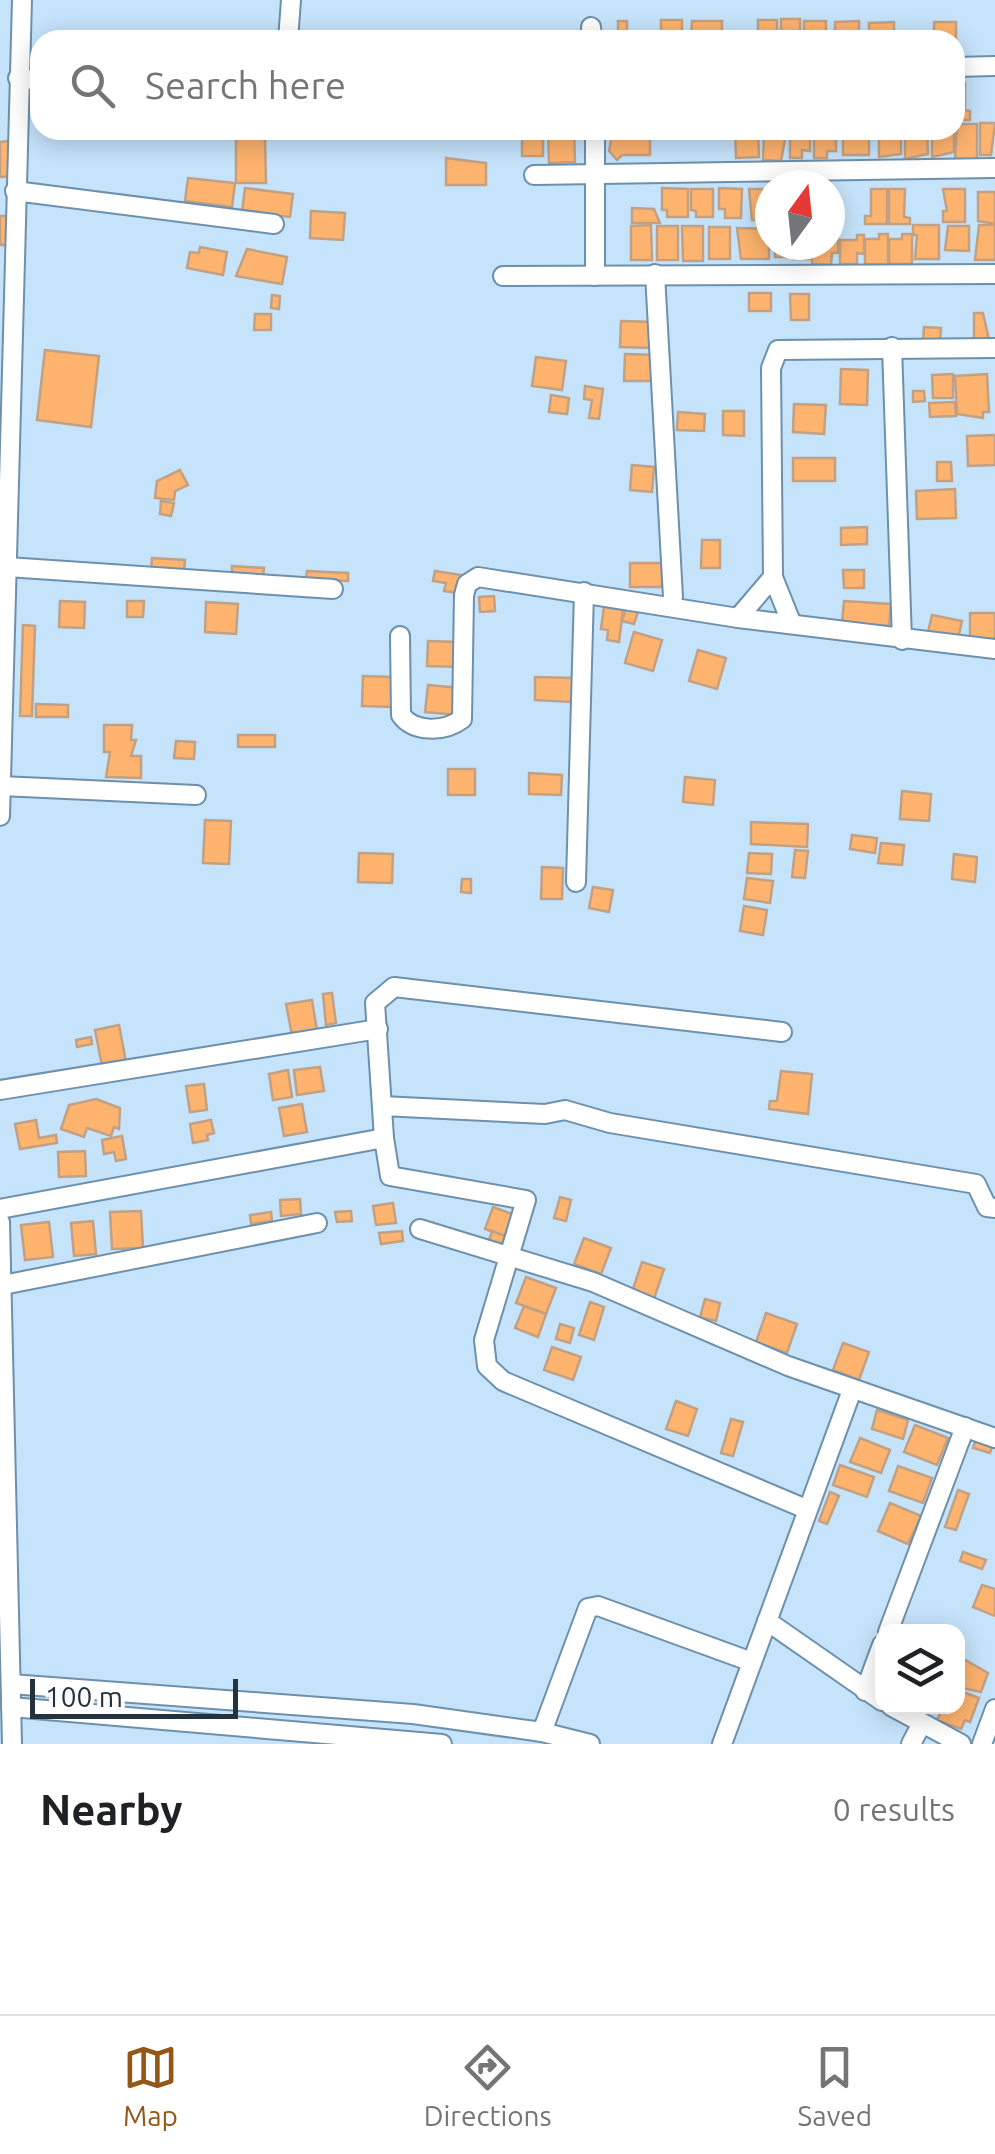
<!DOCTYPE html>
<html lang="en">
<head>
<meta charset="utf-8">
<style>
  body { margin:0; font-family:Ubuntu,sans-serif; background:#f6f6f6; color:#202124 }
  .controls { position:absolute; right:30px; bottom:30px; display:grid; overflow:hidden; border-radius:20px; box-shadow:0 5px 25px #0003 }
  .controls button { width:90px; height:90px; display:grid; place-items:center; padding:0; border:0; border-bottom:2px solid #e0e0e0; background:#fff; color:#202124; font:50px sans-serif }
  .compass { position:absolute; left:755px; top:170px; width:90px; height:90px; border-radius:50%; background:#fff; box-shadow:0 5px 25px #0003; rotate:15deg }
  .scale { position:absolute; left:30px; bottom:25px; width:208px; box-sizing:border-box; padding-left:10px; border:5px solid #23323d; border-top:0; font-size:28px; line-height:35px; white-space:nowrap; color:#23323d; -webkit-text-stroke:8px #fff; paint-order:stroke }
  .list { margin:0; padding:0; list-style:none }
  h2 { display:flex; justify-content:space-between; align-items:center; height:130px; margin:0; padding:0 40px; font-size:42px }
  h2 small { font-size:32px; font-weight:400; color:#757577 }
  .icon { flex:none; width:55px; height:55px; fill:none; stroke:currentColor; stroke-width:2; stroke-linecap:round; stroke-linejoin:round }
  .map { position:relative; flex:none; width:995px; height:1744px; overflow:hidden }
  .search { position:absolute; background:#fff; box-shadow:0 5px 25px #0003; left:30px; right:30px; top:30px; height:110px; display:flex; align-items:center; gap:25px; box-sizing:border-box; padding:0 35px; border-radius:30px; color:#757577; font-size:38px }
  .sheet { height:270px; background:#fff }
  nav { display:flex; justify-content:space-around; align-items:center; box-sizing:border-box; height:140px; border-top:2px solid #e0e0e0; background:#fff; font-size:28px; color:#757577 }
  nav a { display:grid; justify-items:center; gap:5px }
  nav .on { color:#935817 }
  .map>svg:first-child { display:block }
</style>
</head>
<body>
<div class="map">
<svg width="995" height="1744" viewBox="0 0 995 1744">
  <rect width="100%" height="100%" fill="#c5e3fb"/>
  <g fill="#feb36e" stroke="#c2a083" stroke-width="2.5">
    <rect x="781" y="19" width="19" height="21"/>
    <rect x="661" y="20" width="21" height="19"/>
    <rect x="758" y="20" width="19" height="20"/>
    <rect x="618" y="21" width="9" height="12"/>
    <polygon points="692,21 722,21 722,40 691,40"/>
    <rect x="804" y="21" width="22" height="19"/>
    <polygon points="859,21 859,40 835,40 835,22"/>
    <polygon points="894,22 894,40 869,40 869,23"/>
    <polygon points="934,22 956,22 956,46 955,40 934,40"/>
    <polygon points="642,32 642,40 629,40 629,33"/>
    <polygon points="459,33 496,34 496,40 459,40"/>
    <polygon points="955,83 965,83 965,110 970,111 970,120 955,120"/>
    <polygon points="980,123 995,123 991,155 980,155"/>
    <polygon points="957,124 977,124 977,159 955,159"/>
    <rect x="522" y="130" width="21" height="26"/>
    <polygon points="548,130 574,130 575,162 549,163"/>
    <polygon points="613,130 650,130 650,155 622,155 617,160 609,151"/>
    <polygon points="735,130 758,130 759,157 736,158"/>
    <polygon points="790,130 810,130 810,151 802,150 802,158 790,158"/>
    <polygon points="814,130 836,130 836,151 827,151 827,158 814,158"/>
    <rect x="843" y="130" width="26" height="25"/>
    <polygon points="879,130 901,130 901,154 879,157"/>
    <polygon points="905,130 927,130 928,154 905,159"/>
    <polygon points="932,130 954,130 954,152 932,157"/>
    <polygon points="764,134 786,134 781,161 763,160"/>
    <polygon points="236,138 265,138 266,183 236,183"/>
    <polygon points="9,141 11,176 0,177 0,142"/>
    <polygon points="446,158 486,163 486,185 446,185"/>
    <polygon points="188,178 235,183 232,207 185,201"/>
    <polygon points="245,188 293,194 290,217 242,212"/>
    <polygon points="662,188 688,189 688,217 667,217 667,210 662,210"/>
    <polygon points="719,188 742,189 741,218 725,218 725,209 719,209"/>
    <polygon points="691,189 713,189 713,217 696,217 696,211 691,210"/>
    <polygon points="749,189 770,189 770,220 752,220"/>
    <polygon points="871,189 887,189 887,224 865,224 865,216 871,216"/>
    <polygon points="889,189 905,189 904,217 910,218 910,224 889,224"/>
    <polygon points="943,189 965,189 965,222 943,222 943,211 947,211"/>
    <polygon points="978,192 995,192 995,224 978,221"/>
    <polygon points="632,208 654,209 660,223 632,223"/>
    <polygon points="311,211 345,213 343,240 310,238"/>
    <polygon points="0,216 8,216 7,245 0,245"/>
    <polygon points="651,225 652,260 631,260 631,226"/>
    <polygon points="913,225 939,225 939,259 915,259 917,235 913,235"/>
    <polygon points="979,225 995,225 995,260 975,260"/>
    <rect x="657" y="226" width="21" height="34"/>
    <polygon points="682,226 703,226 703,261 683,261"/>
    <polygon points="948,226 969,226 969,251 945,250"/>
    <rect x="709" y="227" width="21" height="32"/>
    <polygon points="737,228 769,229 769,259 741,259"/>
    <polygon points="879,234 888,234 888,265 865,264 865,239 879,239"/>
    <polygon points="902,234 912,234 912,264 889,264 889,239 902,239"/>
    <polygon points="857,235 864,235 864,254 857,253 857,264 840,264 840,240 857,240"/>
    <polygon points="831,236 838,236 838,253 832,253 831,265 812,264 812,245 830,245"/>
    <rect x="775" y="245" width="16" height="12"/>
    <rect x="793" y="245" width="18" height="14"/>
    <polygon points="200,247 227,252 223,275 187,268 190,252 199,253"/>
    <polygon points="247,249 287,257 282,284 236,276"/>
    <rect x="749" y="293" width="22" height="18"/>
    <polygon points="790,294 809,294 809,320 791,320"/>
    <polygon points="272,295 280,296 279,309 271,308"/>
    <polygon points="974,313 983,313 990,344 974,344"/>
    <polygon points="255,314 271,314 271,330 254,330"/>
    <polygon points="621,321 655,322 654,348 620,347"/>
    <polygon points="924,327 941,328 940,343 923,343"/>
    <polygon points="45,350 99,356 91,427 37,420"/>
    <polygon points="625,354 655,355 655,381 624,381"/>
    <polygon points="536,357 566,361 562,390 532,386"/>
    <polygon points="841,369 868,370 867,405 840,404"/>
    <polygon points="953,374 953,398 933,398 932,375"/>
    <polygon points="987,374 989,412 983,412 983,418 957,414 955,376"/>
    <polygon points="585,386 603,389 599,419 589,418 592,400 584,399"/>
    <polygon points="913,391 924,391 925,401 913,402"/>
    <polygon points="551,395 569,398 567,414 549,412"/>
    <polygon points="955,402 956,416 930,417 929,403"/>
    <polygon points="794,404 826,405 824,434 793,432"/>
    <polygon points="723,411 744,411 744,436 723,435"/>
    <polygon points="678,412 705,414 704,431 677,430"/>
    <polygon points="995,435 995,465 968,466 967,436"/>
    <rect x="793" y="458" width="42" height="23"/>
    <polygon points="937,462 951,462 952,481 937,481"/>
    <polygon points="632,465 654,467 652,492 630,490"/>
    <polygon points="180,470 188,485 175,491 174,500 155,498 157,481"/>
    <polygon points="955,489 956,518 917,519 916,491"/>
    <polygon points="161,501 174,503 171,516 160,514"/>
    <polygon points="867,527 867,544 841,545 841,528"/>
    <polygon points="702,540 720,540 720,568 701,568"/>
    <polygon points="152,558 185,560 184,573 151,571"/>
    <rect x="630" y="563" width="32" height="24"/>
    <polygon points="232,566 264,568 263,576 232,574"/>
    <polygon points="843,570 864,570 864,588 844,588"/>
    <polygon points="307,571 348,573 348,581 306,579"/>
    <polygon points="435,571 461,575 458,593 444,591 446,583 433,581"/>
    <polygon points="494,596 495,611 480,612 479,597"/>
    <polygon points="60,601 85,602 84,628 59,627"/>
    <polygon points="127,601 144,601 143,617 127,617"/>
    <polygon points="844,601 891,604 889,626 842,623"/>
    <polygon points="206,602 238,604 236,634 205,632"/>
    <polygon points="627,606 639,609 634,624 622,621"/>
    <polygon points="604,607 623,610 619,642 607,640 608,630 601,629"/>
    <rect x="970" y="613" width="25" height="26"/>
    <polygon points="932,615 962,621 958,639 928,632"/>
    <polygon points="23,625 35,626 32,716 20,716"/>
    <polygon points="634,632 662,640 653,671 625,663"/>
    <polygon points="428,641 460,642 460,667 427,666"/>
    <polygon points="698,650 726,658 717,689 689,681"/>
    <polygon points="363,676 394,677 393,707 362,706"/>
    <polygon points="535,677 573,678 572,702 535,700"/>
    <polygon points="428,685 461,688 458,715 425,712"/>
    <polygon points="36,704 68,705 68,717 36,717"/>
    <polygon points="104,725 132,725 131,740 136,740 131,756 141,756 141,778 106,777 110,752 104,752"/>
    <rect x="238" y="735" width="37" height="12"/>
    <polygon points="176,741 195,742 194,759 174,758"/>
    <rect x="448" y="769" width="27" height="26"/>
    <polygon points="529,773 562,775 561,795 529,794"/>
    <polygon points="685,777 715,780 713,805 683,802"/>
    <polygon points="902,791 931,794 929,821 900,819"/>
    <polygon points="205,820 231,821 229,864 203,863"/>
    <polygon points="751,822 808,824 807,847 751,844"/>
    <polygon points="852,835 877,838 875,853 850,849"/>
    <polygon points="881,843 904,845 902,865 878,863"/>
    <polygon points="795,850 808,851 805,878 792,877"/>
    <polygon points="359,853 393,854 392,883 358,882"/>
    <polygon points="749,853 772,854 771,874 747,873"/>
    <polygon points="954,854 977,857 975,882 952,879"/>
    <polygon points="542,867 563,868 562,899 541,899"/>
    <polygon points="747,878 773,881 770,903 744,899"/>
    <polygon points="462,879 471,879 471,893 461,892"/>
    <polygon points="593,887 613,890 609,912 589,908"/>
    <polygon points="744,906 767,910 763,935 740,931"/>
    <polygon points="332,993 336,1023 326,1025 323,994"/>
    <polygon points="312,1000 317,1031 292,1035 286,1004"/>
    <polygon points="119,1025 126,1062 102,1066 95,1030"/>
    <polygon points="91,1037 92,1044 77,1047 76,1040"/>
    <polygon points="320,1067 324,1091 297,1095 294,1070"/>
    <polygon points="288,1070 292,1097 273,1100 269,1074"/>
    <polygon points="781,1071 812,1074 808,1114 769,1109 770,1101 777,1101"/>
    <polygon points="204,1084 207,1110 190,1112 186,1086"/>
    <polygon points="96,1099 120,1108 119,1129 114,1127 111,1136 87,1128 84,1137 61,1129 69,1105"/>
    <polygon points="302,1104 307,1132 284,1136 279,1108"/>
    <polygon points="36,1120 39,1138 56,1135 57,1143 20,1149 15,1124"/>
    <polygon points="211,1120 214,1133 207,1135 208,1140 193,1143 190,1124"/>
    <polygon points="122,1136 126,1159 116,1161 114,1152 104,1154 102,1140"/>
    <polygon points="85,1151 86,1176 59,1177 58,1152"/>
    <polygon points="560,1197 571,1200 566,1221 554,1218"/>
    <polygon points="300,1199 301,1214 281,1216 280,1200"/>
    <polygon points="393,1203 396,1223 376,1225 373,1206"/>
    <polygon points="493,1207 512,1214 505,1236 485,1229"/>
    <polygon points="141,1211 143,1248 112,1249 110,1212"/>
    <polygon points="351,1211 352,1221 337,1222 335,1212"/>
    <polygon points="271,1212 272,1221 251,1224 250,1215"/>
    <polygon points="93,1221 96,1254 74,1256 71,1223"/>
    <polygon points="49,1222 53,1257 25,1260 21,1225"/>
    <polygon points="402,1231 403,1241 381,1244 379,1233"/>
    <polygon points="492,1231 505,1236 500,1248 488,1244"/>
    <polygon points="584,1238 611,1248 601,1274 574,1264"/>
    <polygon points="642,1262 664,1269 654,1299 632,1292"/>
    <polygon points="526,1277 556,1288 546,1314 516,1303"/>
    <polygon points="705,1299 720,1303 716,1321 700,1317"/>
    <polygon points="590,1302 604,1307 594,1340 579,1335"/>
    <polygon points="524,1306 546,1314 538,1337 515,1328"/>
    <polygon points="766,1313 797,1324 787,1353 756,1342"/>
    <polygon points="560,1324 574,1328 570,1343 556,1339"/>
    <polygon points="843,1343 869,1352 859,1380 833,1370"/>
    <polygon points="552,1347 581,1357 573,1380 544,1370"/>
    <polygon points="676,1401 697,1409 688,1436 666,1429"/>
    <polygon points="877,1410 908,1420 903,1439 872,1429"/>
    <polygon points="731,1419 743,1422 733,1456 721,1453"/>
    <polygon points="915,1425 948,1438 937,1465 904,1452"/>
    <polygon points="860,1438 890,1450 881,1473 850,1462"/>
    <polygon points="976,1440 993,1444 990,1453 973,1448"/>
    <polygon points="840,1465 874,1477 867,1497 833,1485"/>
    <polygon points="898,1466 932,1478 923,1503 889,1491"/>
    <polygon points="958,1490 969,1494 956,1530 945,1527"/>
    <polygon points="830,1492 839,1496 827,1524 819,1521"/>
    <polygon points="890,1503 921,1516 908,1544 878,1531"/>
    <polygon points="963,1552 986,1560 982,1569 960,1561"/>
    <polygon points="982,1585 995,1589 995,1616 973,1607"/>
    <polygon points="960,1657 988,1673 981,1692 958,1687"/>
    <polygon points="958,1690 979,1698 970,1722 965,1720 961,1729 937,1720 943,1707 958,1706"/>
  </g>
  <g fill="none" stroke-linecap="round" stroke-linejoin="round">
    <defs>
      <g id="minor">
        <polyline points="591,27 592,40"/>
        <polyline points="288,40 291,0"/>
        <polyline points="955,67 995,66"/>
        <polyline points="18,78 40,81"/>
        <polyline points="595,130 595,276"/>
        <polyline points="534,175 995,168"/>
        <polyline points="15,191 274,224"/>
        <polyline points="655,274 673,597"/>
        <polyline points="503,276 995,274"/>
        <polyline points="892,347 902,640"/>
        <polyline points="7,567 333,589"/>
        <polyline points="738,618 773,577"/>
        <polyline points="791,622 773,577 771,368 778,350 995,348"/>
        <path d="M400,636L401,715C414,733 445,732 462,719L464,595L467,584L478,577L738,618L995,649"/>
        <polyline points="1,786 196,795"/>
        <polyline points="0,816 22,0"/>
        <polyline points="576,882 584,592"/>
        <polyline points="0,1090 378,1029"/>
        <polyline points="382,1106 545,1114 565,1110 610,1123 976,1184 987,1207 995,1208"/>
        <polyline points="384,1138 375,1003 394,987 782,1032"/>
        <polyline points="0,1209 384,1138 390,1176 526,1200 484,1340 487,1366 503,1381 806,1509"/>
        <polyline points="0,1222 12,1744"/>
        <polyline points="420,1229 593,1282 788,1366 995,1438"/>
        <polyline points="3,1285 317,1223"/>
        <polyline points="767,1621 882,1701"/>
        <polyline points="888,1632 965,1427"/>
        <polyline points="11,1684 413,1714 542,1732 590,1744"/>
        <polyline points="865,1691 882,1645"/>
        <polyline points="891,1706 961,1744"/>
        <polyline points="11,1707 442,1744"/>
        <polyline points="542,1732 588,1608 598,1606 752,1662"/>
        <polyline points="722,1744 852,1390"/>
        <polyline points="911,1744 922,1723"/>
        <polyline points="982,1744 995,1709"/>
      </g>
    </defs>
    <use href="#minor" stroke="#6d90ac" stroke-width="22"/>
    <use href="#minor" stroke="#fff" stroke-width="18"/>
  </g>
</svg>
<div class="controls">
<button><svg class="icon" aria-label="layers" viewBox="0 0 24 24"><path d="M12 4l9 5-9 5-9-5zM3 14l9 5 9-5"/></svg></button>
</div>
<svg class="compass" viewBox="-18 -18 36 36"><path d="M0-13l5 13h-10z" fill="#e53935"/><path d="M0 13l5-13h-10z" fill="#757577"/></svg>
<div class="scale">100 m</div>
<div class="search"><svg class="icon" aria-label="search" viewBox="0 0 24 24"><circle cx="10" cy="10" r="6"/><path d="M15 15l6 6"/></svg>Search here</div>
</div>
<section class="sheet">
<h2>Nearby<small>0 results</small></h2>
<ul class="list">
</ul>
</section>
<nav>
<a class="on"><svg class="icon" aria-label="map" viewBox="0 0 24 24"><path d="M3 6l6-2 6 2 6-2v14l-6 2-6-2-6 2zM9 4v14M15 6v14"/></svg>Map</a>
<a><svg class="icon" aria-label="directions" viewBox="0 0 24 24"><path d="M12 3l9 9-9 9-9-9zM9 14v-3h6M13 9l2 2-2 2"/></svg>Directions</a>
<a><svg class="icon" aria-label="saved" viewBox="0 0 24 24"><path d="M7 4h10v16l-5-4-5 4z"/></svg>Saved</a>
</nav>
</body>
</html>
